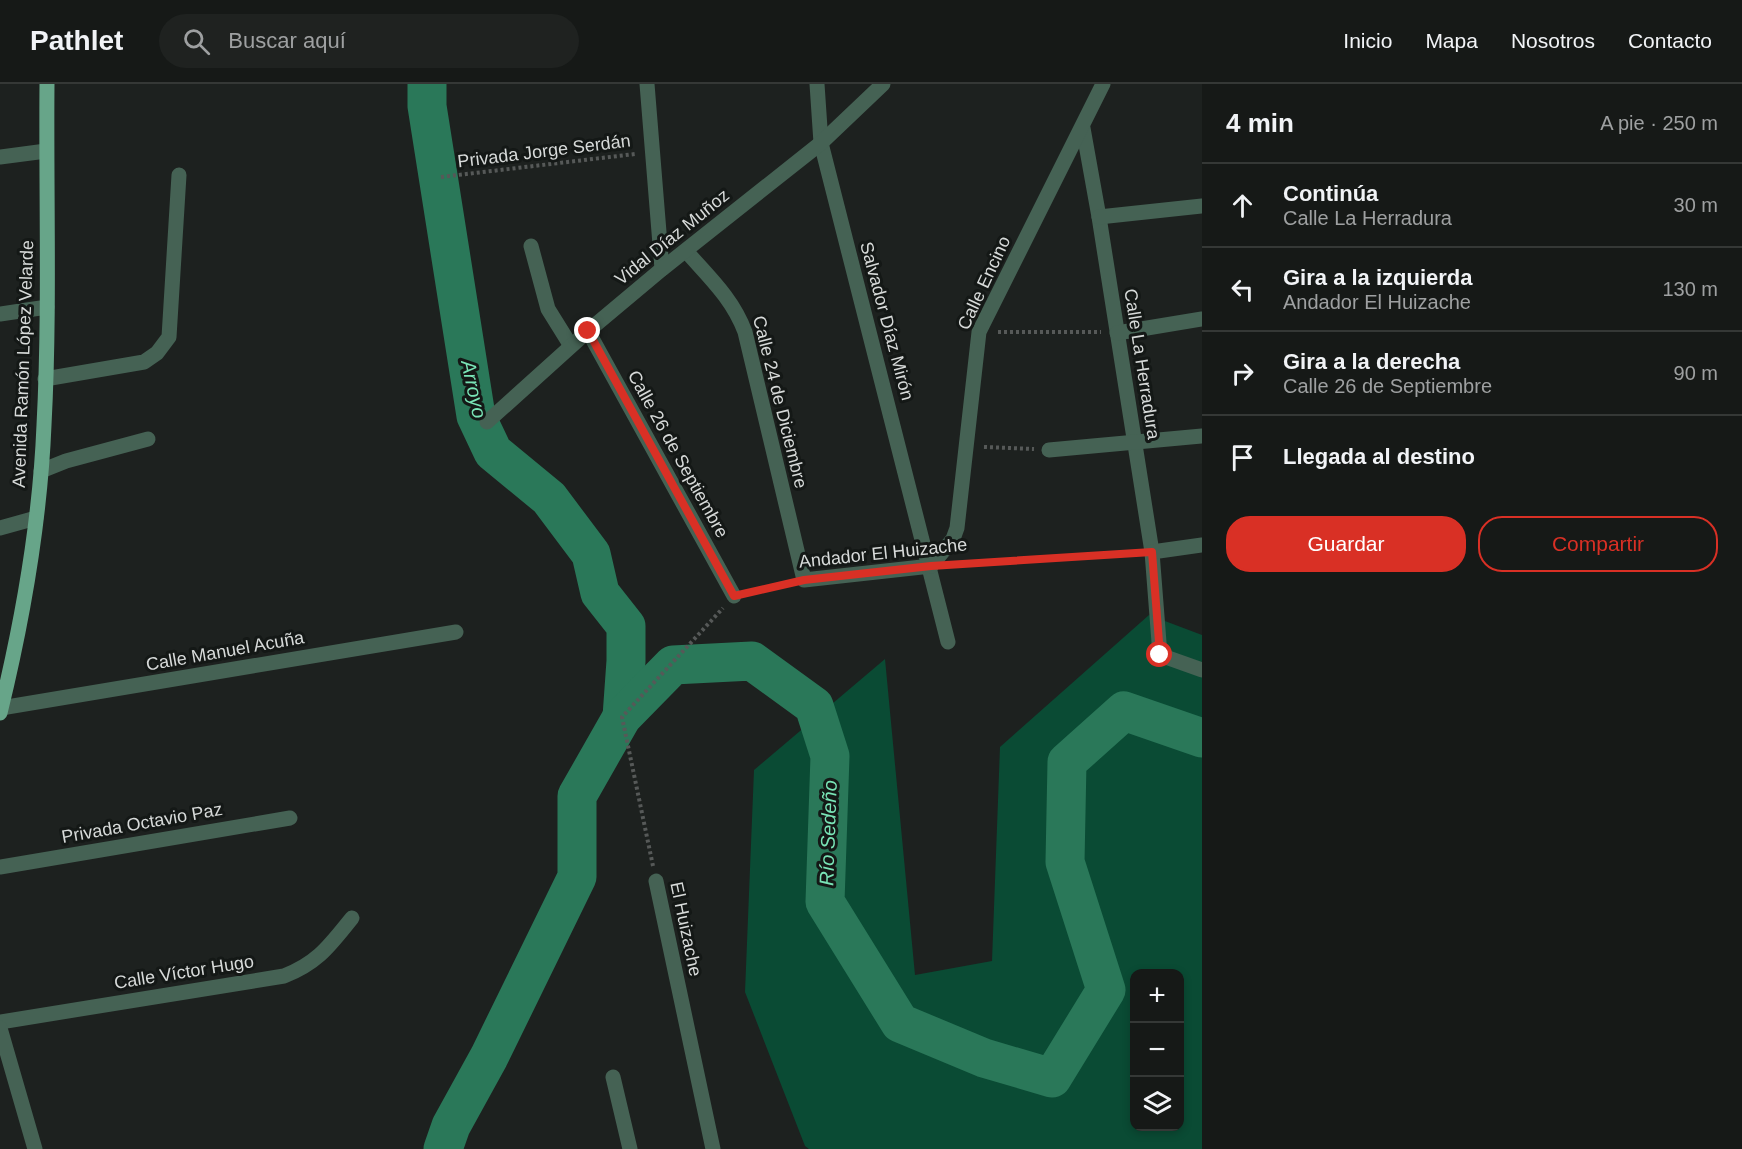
<!DOCTYPE html>
<html lang="es">
<head>
<meta charset="utf-8">
<style>
  body { margin:0; font-family:Helvetica,sans-serif; background:#1f2220; color:#f1f3f6 }
  .controls { position:absolute; right:18px; bottom:18px; display:grid; overflow:hidden; border-radius:12px; box-shadow:0 3px 9px #0003 }
  .controls button { width:54px; height:54px; display:grid; place-items:center; padding:0; border:0; border-bottom:2px solid #353836; background:#161917; color:#f1f3f6; font:30px sans-serif }
  .stop { position:absolute; width:18px; height:18px; margin:-14px; border:4px solid #d93025; border-radius:50%; background:#fff }
  .stop.end { background:#d93025; border-color:#fff; box-shadow:0 2px 6px #0008 }
  .list { margin:0; padding:0; list-style:none }
  h2 { display:flex; justify-content:space-between; align-items:center; height:78px; margin:0; padding:0 24px; font-size:26px }
  h2 small { font-size:20px; font-weight:400; color:#9ea0a1 }
  .list li { display:grid; grid-template-columns:39px 1fr auto; gap:18px; align-items:center; box-sizing:border-box; height:84px; padding:0 24px; border-top:2px solid #353836 }
  .list b { display:block; font-size:22px; white-space:nowrap }
  .list p { margin:0; font-size:20px; white-space:nowrap; color:#9ea0a1 }
  .list em { font-size:20px; font-style:normal; color:#9ea0a1 }
  .actions { display:flex; gap:12px; padding:18px 24px }
  .actions a { flex:1; padding:14px 0; border:2px solid #d93025; border-radius:24px; text-align:center; font-size:21px; color:#d93025 }
  .actions .main { background:#d93025; color:#fff }
  .icon { flex:none; width:33px; height:33px; fill:none; stroke:currentColor; stroke-width:2; stroke-linecap:round; stroke-linejoin:round }
  .map { position:relative; flex:none; width:1202px; height:1065px; overflow:hidden }
  header { display:flex; align-items:center; gap:36px; box-sizing:border-box; height:84px; padding:0 30px; background:#161917; border-bottom:2px solid #353836 }
  header strong { font-size:28px }
  nav { display:flex; gap:33px; margin-inline-start:auto; font-size:21px }
  .search { width:420px; height:54px; background:#1f2220; display:flex; align-items:center; gap:15px; box-sizing:border-box; padding:0 21px; border-radius:33px; color:#9ea0a1; font-size:22px }
  main { display:flex }
  aside { flex:1; background:#161917 }
  .map>svg:first-child { display:block }
</style>
</head>
<body>
<header>
<strong>Pathlet</strong>
<div class="search"><svg class="icon" aria-label="search" viewBox="0 0 24 24"><circle cx="10" cy="10" r="6"/><path d="M15 15l6 6"/></svg>Buscar aquí</div>
<nav><a>Inicio</a><a>Mapa</a><a>Nosotros</a><a>Contacto</a></nav>
</header>
<main>
<div class="map">
<svg width="1202" height="1065" viewBox="0 0 1202 1065">
  <rect width="100%" height="100%" fill="#1d211f"/>
  <path fill="#0a4b34" fill-rule="evenodd" d="M1149,531L1202,551V1065H809L805,1062L745,908L754,686L885,575L915,891L992,877L1000,663ZM1134,890H1180V1042H1134Z"/>
  <g fill="none" stroke-linecap="round" stroke-linejoin="round">
    <g stroke="#2a7859" stroke-width="39">
      <polyline points="427,0 427,22 476,332 493,368 549,414 591,470 600,509 626,542 626,577 622,633"/>
      <polyline points="443,1065 451,1042 489,973 577,793 577,712 622,633 673,581 752,577 814,622 830,672 825,818 900,939 984,974 1052,994 1106,906 1065,778 1067,678 1124,627 1202,654"/>
    </g>
    <g stroke="#565958" stroke-width="4" stroke-dasharray="3 3" stroke-linecap="butt">
      <polyline points="441,93 635,70"/>
      <polyline points="998,248 1101,248"/>
      <polyline points="984,363 1034,365"/>
      <polyline points="955,480 1136,469"/>
      <polyline points="749,508 789,499"/>
      <polyline points="653,782 622,633 723,524"/>
    </g>
    <g stroke="#456254" stroke-width="15">
      <polyline points="647,0 662,185"/>
      <polyline points="817,0 821,59 948,558"/>
      <polyline points="1083,44 1099,133 1152,468 1160,571 1202,586"/>
      <polyline points="0,73 46,67"/>
      <polyline points="1099,133 1202,122"/>
      <polyline points="531,162 548,225 571,262"/>
      <path d="M686,167C709,193 733,215 745,248L804,496L931,482"/>
      <polyline points="0,230 47,223"/>
      <polyline points="588,247 734,512"/>
      <polyline points="1117,249 1202,235"/>
      <polyline points="45,295 144,278 157,269 169,253 179,91"/>
      <polyline points="487,338 588,247 662,185 821,59 883,0"/>
      <polyline points="1049,366 1202,352"/>
      <polyline points="41,387 66,377 148,355"/>
      <polyline points="0,444 36,434"/>
      <polyline points="1152,468 1202,461"/>
      <polyline points="931,482 953,455 957,444 979,248 1103,0"/>
      <polyline points="1,624 456,548"/>
      <polyline points="0,783 290,734"/>
      <polyline points="656,797 713,1065"/>
      <path d="M0,938L284,892C318,879 330,861 352,834"/>
      <polyline points="0,944 35,1065"/>
      <polyline points="613,993 630,1065"/>
    </g>
    <path stroke="#67a589" stroke-width="15" d="M0,629C23,535 40,439 44,341C50,228 46,114 47,0"/>
  </g>
  <g fill="none" stroke-linecap="round" stroke-linejoin="round">
    <polyline stroke="#d93025" stroke-width="8" points="588,247 734,512 804,496 931,482 1152,468 1160,571"/>
  </g>
  <g text-anchor="middle" dominant-baseline="central" stroke-width="6" stroke-linejoin="round" paint-order="stroke">
    <g font-size="18" fill="#d7dad9" stroke="#141816">
      <text transform="translate(544 67) rotate(-7)">Privada Jorge Serdán</text>
      <text transform="translate(672 153) rotate(-39)">Vidal Díaz Muñoz</text>
      <text transform="translate(984 199) rotate(-65)">Calle Encino</text>
      <text transform="translate(887 237) rotate(75)">Salvador Díaz Mirón</text>
      <text transform="translate(23 280) rotate(-88)">Avenida Ramón López Velarde</text>
      <text transform="translate(1142 280) rotate(81)">Calle La Herradura</text>
      <text transform="translate(780 318) rotate(76)">Calle 24 de Diciembre</text>
      <text transform="translate(678 370) rotate(61)">Calle 26 de Septiembre</text>
      <text transform="translate(883 469) rotate(-6)">Andador El Huizache</text>
      <text transform="translate(225 567) rotate(-10)">Calle Manuel Acuña</text>
      <text transform="translate(142 739) rotate(-10)">Privada Octavio Paz</text>
      <text transform="translate(686 845) rotate(78)">El Huizache</text>
      <text transform="translate(184 888) rotate(-9)">Calle Víctor Hugo</text>
    </g>
    <g font-size="20" font-style="italic" fill="#79e4b6" stroke="#141816">
      <text transform="translate(474 305) rotate(78)">Arroyo</text>
      <text transform="translate(828 749) rotate(-88)">Río Sedeño</text>
    </g>
  </g>
</svg>
<div class="controls">
<button>+</button>
<button>−</button>
<button><svg class="icon" aria-label="layers" viewBox="0 0 24 24"><path d="M12 4l9 5-9 5-9-5zM3 14l9 5 9-5"/></svg></button>
</div>
<div class="stop" style="left:1160px;top:571px"></div>
<div class="stop end" style="left:588px;top:247px"></div>
</div>
<aside>
<h2>4 min<small>A pie · 250 m</small></h2>
<ul class="list">
<li><svg class="icon" aria-label="ahead" viewBox="0 0 24 24"><path d="M12 20V5M6 11l6-6 6 6"/></svg><div><b>Continúa</b><p>Calle La Herradura</p></div><em>30 m</em></li>
<li><svg class="icon" aria-label="left" viewBox="0 0 24 24"><path d="M17 20v-9H6M10 6l-5 5 5 5"/></svg><div><b>Gira a la izquierda</b><p>Andador El Huizache</p></div><em>130 m</em></li>
<li><svg class="icon" aria-label="right" viewBox="0 0 24 24"><path d="M7 20v-9h11M14 6l5 5-5 5"/></svg><div><b>Gira a la derecha</b><p>Calle 26 de Septiembre</p></div><em>90 m</em></li>
<li><svg class="icon" aria-label="arrive" viewBox="0 0 24 24"><path d="M6 21V4h12l-3 4 3 4H6"/></svg><div><b>Llegada al destino</b></div></li>
</ul>
<div class="actions"><a class="main">Guardar</a><a>Compartir</a></div>
</aside>
</main>
</body>
</html>
